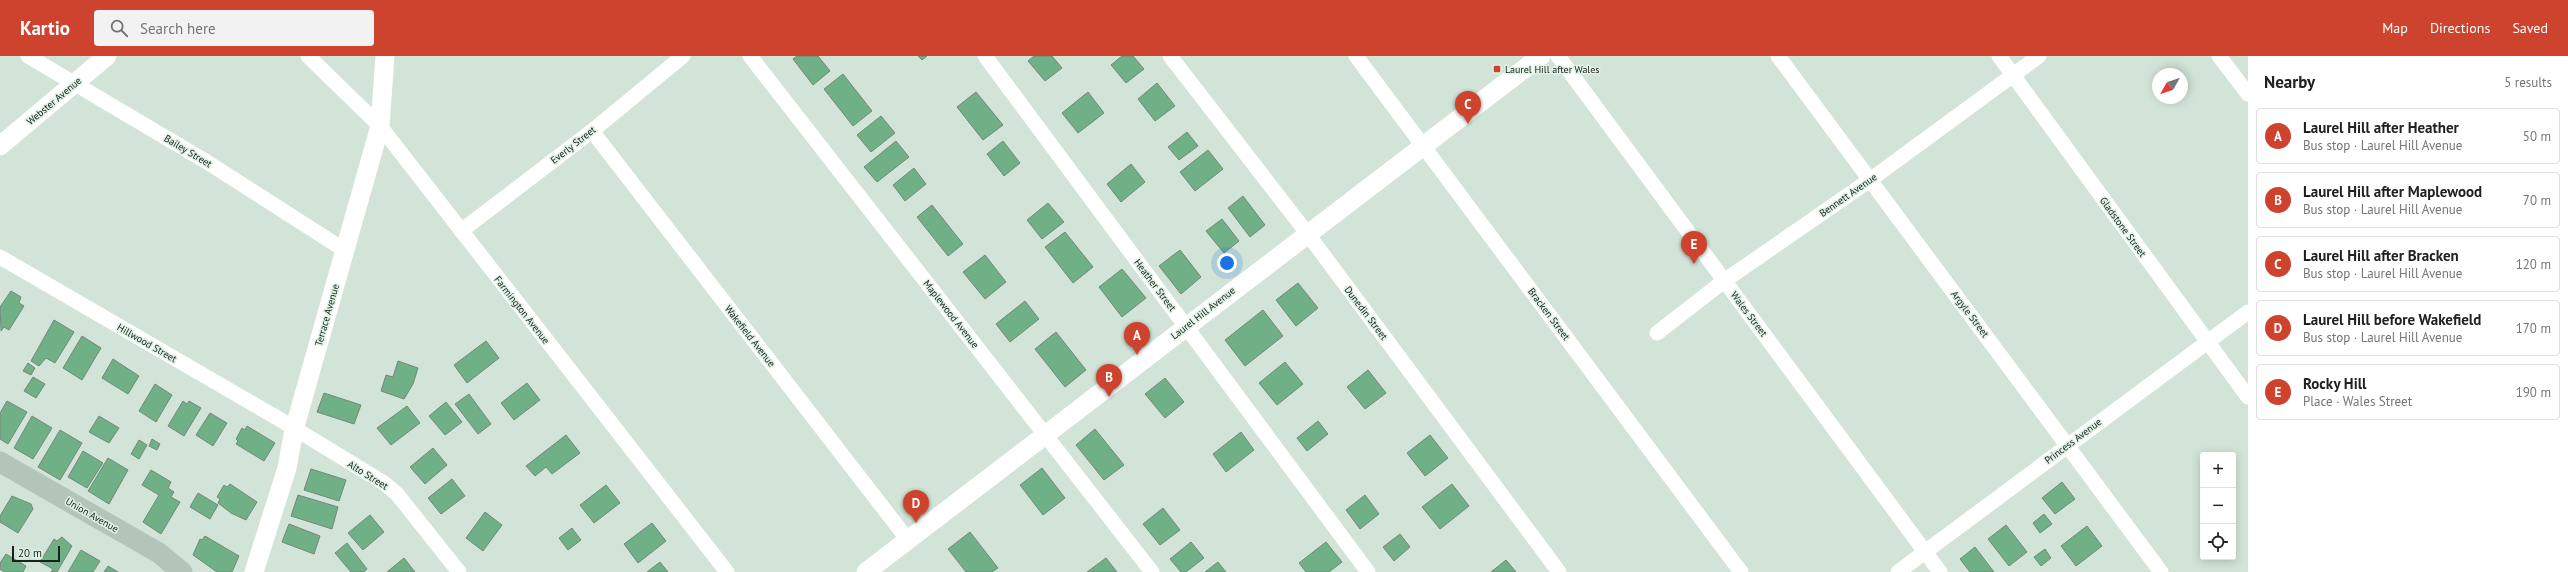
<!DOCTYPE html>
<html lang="en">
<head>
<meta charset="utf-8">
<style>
  body { margin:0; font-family:"PT Sans",sans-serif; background:#f2f2f2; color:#202124 }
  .controls { position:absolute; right:12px; bottom:12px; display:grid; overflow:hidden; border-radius:4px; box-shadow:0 2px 10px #0003 }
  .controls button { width:36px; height:36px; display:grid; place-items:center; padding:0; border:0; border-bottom:1px solid #e0e0e0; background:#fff; color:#202124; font:20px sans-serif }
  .compass { position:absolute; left:2152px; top:12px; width:36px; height:36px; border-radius:50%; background:#fff; box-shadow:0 2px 10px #0003; rotate:230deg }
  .scale { position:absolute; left:12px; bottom:10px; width:48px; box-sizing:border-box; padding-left:4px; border:2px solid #1a211c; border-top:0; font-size:11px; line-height:14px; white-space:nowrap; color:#1a211c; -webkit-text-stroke:3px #dff2e4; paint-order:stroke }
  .you { position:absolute; left:1227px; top:207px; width:14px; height:14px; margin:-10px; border:3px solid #fff; border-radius:50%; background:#1a73e8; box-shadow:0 0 0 6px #1a73e833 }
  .badge { display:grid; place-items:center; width:26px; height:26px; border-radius:50%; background:#ce432d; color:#fff; font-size:13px; font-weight:700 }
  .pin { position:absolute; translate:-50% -33px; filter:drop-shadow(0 1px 2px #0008) }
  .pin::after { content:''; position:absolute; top:21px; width:14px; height:12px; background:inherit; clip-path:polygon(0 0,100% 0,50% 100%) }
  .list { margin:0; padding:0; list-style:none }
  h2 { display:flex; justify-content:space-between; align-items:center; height:52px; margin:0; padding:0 16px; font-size:17px }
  h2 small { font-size:13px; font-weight:400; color:#757577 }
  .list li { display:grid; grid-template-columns:26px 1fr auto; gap:12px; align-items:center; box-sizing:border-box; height:56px; margin:0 8px 8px; padding:0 8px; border:1px solid #e0e0e0; border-radius:4px }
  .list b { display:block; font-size:15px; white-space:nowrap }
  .list p { margin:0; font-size:13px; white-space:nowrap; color:#757577 }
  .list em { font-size:13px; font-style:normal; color:#757577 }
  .icon { flex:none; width:22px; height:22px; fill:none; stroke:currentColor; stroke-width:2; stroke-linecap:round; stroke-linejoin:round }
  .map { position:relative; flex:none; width:2248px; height:516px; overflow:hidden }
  header { display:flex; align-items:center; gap:24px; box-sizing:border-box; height:56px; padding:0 20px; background:#ce432d; color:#fff }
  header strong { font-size:19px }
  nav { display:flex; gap:22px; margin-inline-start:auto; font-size:14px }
  .search { width:280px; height:36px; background:#f2f2f2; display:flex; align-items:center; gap:10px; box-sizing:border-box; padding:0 14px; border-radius:4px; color:#757577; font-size:15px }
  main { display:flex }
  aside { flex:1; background:#fff }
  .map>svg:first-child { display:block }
</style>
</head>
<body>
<header>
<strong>Kartio</strong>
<div class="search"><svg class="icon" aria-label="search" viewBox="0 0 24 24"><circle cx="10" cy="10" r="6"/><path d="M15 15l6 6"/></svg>Search here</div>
<nav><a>Map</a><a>Directions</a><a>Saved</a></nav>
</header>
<main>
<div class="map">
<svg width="2248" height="516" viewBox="0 0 2248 516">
  <rect width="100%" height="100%" fill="#d2e4d7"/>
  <g fill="#70b086" stroke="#76877b">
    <polygon points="797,0 818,0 830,15 813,29 793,3"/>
    <polygon points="918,0 927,0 922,4"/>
    <polygon points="1034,0 1052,0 1062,12 1045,25 1028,5"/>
    <polygon points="1122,0 1133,0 1144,13 1126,27 1111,9"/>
    <polygon points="843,18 872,55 853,70 824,33"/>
    <polygon points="1157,27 1175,50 1155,65 1138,43"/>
    <polygon points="976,36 1003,69 983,84 957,51"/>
    <polygon points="1088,36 1104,57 1078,77 1062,57"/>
    <polygon points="881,60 895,77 871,96 857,79"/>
    <polygon points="1187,76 1198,90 1179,104 1168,91"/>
    <polygon points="896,85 909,101 877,126 864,111"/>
    <polygon points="1003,85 1020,107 1004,120 987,98"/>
    <polygon points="1208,94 1223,113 1195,135 1180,116"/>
    <polygon points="1131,108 1145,126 1121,146 1107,128"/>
    <polygon points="914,112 926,128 905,145 893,129"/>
    <polygon points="1243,140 1265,169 1250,181 1228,152"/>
    <polygon points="1048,147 1064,166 1042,183 1027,164"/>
    <polygon points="932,149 963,188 948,200 917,161"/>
    <polygon points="1222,163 1239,185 1224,197 1206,175"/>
    <polygon points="1065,176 1093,211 1073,227 1045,191"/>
    <polygon points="1180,194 1201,221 1181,238 1159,210"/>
    <polygon points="985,199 1006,226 985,243 963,216"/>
    <polygon points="1122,213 1146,242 1122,261 1099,231"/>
    <polygon points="1298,227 1318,252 1296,270 1276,244"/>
    <polygon points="11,235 21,241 19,247 24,250 9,274 4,271 1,275 0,251"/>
    <polygon points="1025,245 1039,263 1010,286 996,268"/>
    <polygon points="1263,254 1283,280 1245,310 1225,284"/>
    <polygon points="54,264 74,276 55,307 46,302 39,310 31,305"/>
    <polygon points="1056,276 1086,314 1065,331 1035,293"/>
    <polygon points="82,280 101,292 82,324 63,312"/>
    <polygon points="486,285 499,302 467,327 454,309"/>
    <polygon points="113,303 139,320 128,338 102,322"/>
    <polygon points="398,305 418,312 413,328 404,343 381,335 386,319 393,321"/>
    <polygon points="1285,306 1303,328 1277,349 1259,327"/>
    <polygon points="28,307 35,312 31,319 23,315"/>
    <polygon points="1368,314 1386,337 1365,353 1347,331"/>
    <polygon points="33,321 45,328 36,342 24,335"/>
    <polygon points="1165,322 1184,346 1165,362 1145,338"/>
    <polygon points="527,327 540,344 514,364 501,347"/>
    <polygon points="155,328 172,339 156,366 139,355"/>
    <polygon points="324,337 361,349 354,368 317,356"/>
    <polygon points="469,338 491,368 478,378 455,348"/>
    <polygon points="7,345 27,356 8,388 0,383 0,357"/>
    <polygon points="183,345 187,348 189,345 201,352 184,380 168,370"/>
    <polygon points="446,346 462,366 445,379 429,360"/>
    <polygon points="407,350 420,367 391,389 377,372"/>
    <polygon points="210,357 227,367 213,390 196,379"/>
    <polygon points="32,360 52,372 33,403 14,392"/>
    <polygon points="99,360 119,372 109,387 89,376"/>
    <polygon points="1318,365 1328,378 1307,395 1297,382"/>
    <polygon points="247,370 275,387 264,405 236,388 238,385 236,383 242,372 245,374"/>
    <polygon points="1095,373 1124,409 1104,424 1076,389"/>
    <polygon points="60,374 82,387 60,424 38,411"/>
    <polygon points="1241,376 1254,394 1226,416 1213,398"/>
    <polygon points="566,379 580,397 552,418 546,411 535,420 526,410"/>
    <polygon points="1430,379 1448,402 1425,420 1407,397"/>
    <polygon points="152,383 160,388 157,394 149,390"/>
    <polygon points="139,384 147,389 139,403 131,398"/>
    <polygon points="433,392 447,409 425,428 410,411"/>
    <polygon points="83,395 103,407 87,432 68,421"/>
    <polygon points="108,402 128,414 109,448 88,435"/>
    <polygon points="1042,412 1065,442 1043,459 1020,429"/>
    <polygon points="311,413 346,424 339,445 304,434"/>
    <polygon points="151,414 171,426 168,432 174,436 171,441 180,446 161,478 143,466 159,439 142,429"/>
    <polygon points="452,423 465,440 441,458 428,442"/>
    <polygon points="2062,426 2075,443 2055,458 2042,442"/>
    <polygon points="230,428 257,446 246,464 231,457 218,447 220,443 217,441 224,429 227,431"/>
    <polygon points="1452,428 1469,450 1440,473 1422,451"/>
    <polygon points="606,429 620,447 594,467 580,449"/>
    <polygon points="198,437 218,449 210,463 190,451"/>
    <polygon points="298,439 338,451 332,473 291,460"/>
    <polygon points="1365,439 1379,458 1360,473 1346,454"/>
    <polygon points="12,440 31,448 33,453 18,477 0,466 0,460"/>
    <polygon points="1163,452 1180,474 1160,489 1143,468"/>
    <polygon points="485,456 502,469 483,495 466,482"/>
    <polygon points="2044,458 2052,468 2040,477 2033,467"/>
    <polygon points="370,459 384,476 363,494 348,477"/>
    <polygon points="652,467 666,485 638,507 624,488"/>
    <polygon points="289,468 320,480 314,498 282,486"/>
    <polygon points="2006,469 2027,496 2009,510 1988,483"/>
    <polygon points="2087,470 2102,490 2076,510 2061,490"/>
    <polygon points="572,472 581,484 568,494 559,482"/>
    <polygon points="970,476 998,512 992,516 966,516 948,493"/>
    <polygon points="1400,478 1410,491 1394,505 1383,491"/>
    <polygon points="205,480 239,500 232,516 217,516 193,499 200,483 202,484"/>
    <polygon points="62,481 72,490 57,516 51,516 53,513 40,506 54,483 57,485"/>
    <polygon points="1191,486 1204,502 1186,516 1181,516 1170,503"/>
    <polygon points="1326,486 1342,506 1329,516 1306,516 1299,507"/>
    <polygon points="347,487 367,513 364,516 351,516 335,497"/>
    <polygon points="1975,491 1994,516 1970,516 1960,503"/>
    <polygon points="2045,493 2051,502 2041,510 2034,501"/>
    <polygon points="81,494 100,505 93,516 68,516"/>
    <polygon points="6,498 26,510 23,516 4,516 0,513 0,507"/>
    <polygon points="404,502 415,516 387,516"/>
    <polygon points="1106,502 1117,516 1087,516"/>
    <polygon points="1506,504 1516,516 1491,516"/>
    <polygon points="660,506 668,516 647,516"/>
    <polygon points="1218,506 1226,516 1205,516"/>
    <polygon points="108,510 118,516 104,516"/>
  </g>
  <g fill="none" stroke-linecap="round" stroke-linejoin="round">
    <g stroke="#fff" stroke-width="15">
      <polyline points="28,0 207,106 346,195"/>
      <polyline points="308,0 380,70 727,516"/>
      <polyline points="750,0 1152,516"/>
      <polyline points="985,0 1368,516"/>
      <polyline points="1170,0 1307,177 1559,516"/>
      <polyline points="1356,0 1741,516"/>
      <polyline points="1558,0 1940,516"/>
      <polyline points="1778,0 2161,516"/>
      <polyline points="1999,0 2248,341"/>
      <polyline points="2219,0 2248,38"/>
      <polyline points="592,75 908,484"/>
      <polyline points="461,175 592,75 683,0"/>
      <polyline points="0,201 279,363 384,427 397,438 459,516"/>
      <polyline points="1657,277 1724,225 1870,124 2039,0"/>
      <polyline points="1898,516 2248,256"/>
    </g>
    <g stroke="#fff" stroke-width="19">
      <polyline points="0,90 107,0"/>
      <polyline points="254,516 287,412 294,374 380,70 385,0"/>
      <polyline points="866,516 1541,0"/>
    </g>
    <polyline stroke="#b3c5b9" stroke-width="21" points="0,406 159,497 182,516"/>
  </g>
  <rect fill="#ce432d" stroke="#dff2e4" stroke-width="1.5" x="1493" y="9" width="8" height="8" rx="2"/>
  <g text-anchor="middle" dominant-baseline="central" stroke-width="3" stroke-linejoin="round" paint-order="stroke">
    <g font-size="10" fill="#1a211c" stroke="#dff2e4" text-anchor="start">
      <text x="1505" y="13">Laurel Hill after Wales</text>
    </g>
    <g font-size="10" fill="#1a211c" stroke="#dff2e4">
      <text transform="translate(54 45) rotate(-40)">Webster Avenue</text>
      <text transform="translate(573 89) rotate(-38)">Everly Street</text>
      <text transform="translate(188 95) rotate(31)">Bailey Street</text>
      <text transform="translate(1848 139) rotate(-35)">Bennett Avenue</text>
      <text transform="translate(2123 171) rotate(54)">Gladstone Street</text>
      <text transform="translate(1155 229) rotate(53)">Heather Street</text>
      <text transform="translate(522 254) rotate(52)">Farmington Avenue</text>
      <text transform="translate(1203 257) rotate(-38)">Laurel Hill Avenue</text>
      <text transform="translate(1366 257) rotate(53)">Dunedin Street</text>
      <text transform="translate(951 258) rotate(52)">Maplewood Avenue</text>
      <text transform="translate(1549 258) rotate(53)">Bracken Street</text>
      <text transform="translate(1749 258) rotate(53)">Wales Street</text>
      <text transform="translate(1970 258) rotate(53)">Argyle Street</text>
      <text transform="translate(327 259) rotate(-74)">Terrace Avenue</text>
      <text transform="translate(750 280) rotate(52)">Wakefield Avenue</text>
      <text transform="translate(147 287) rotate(30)">Hillwood Street</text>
      <text transform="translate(2073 385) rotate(-37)">Princess Avenue</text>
      <text transform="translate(368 419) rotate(32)">Alto Street</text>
      <text transform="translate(92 459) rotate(30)">Union Avenue</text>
    </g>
  </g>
</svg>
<div class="controls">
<button>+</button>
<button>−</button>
<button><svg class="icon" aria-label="locate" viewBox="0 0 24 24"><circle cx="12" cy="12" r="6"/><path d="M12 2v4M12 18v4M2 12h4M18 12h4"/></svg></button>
</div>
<svg class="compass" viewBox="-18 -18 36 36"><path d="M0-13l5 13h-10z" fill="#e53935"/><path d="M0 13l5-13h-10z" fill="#757577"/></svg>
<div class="scale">20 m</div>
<div class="you"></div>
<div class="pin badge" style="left:1137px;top:299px">A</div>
<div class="pin badge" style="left:1109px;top:341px">B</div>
<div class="pin badge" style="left:1468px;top:68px">C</div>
<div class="pin badge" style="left:916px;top:467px">D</div>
<div class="pin badge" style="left:1694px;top:208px">E</div>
</div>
<aside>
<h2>Nearby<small>5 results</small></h2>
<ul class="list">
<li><span class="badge">A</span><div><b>Laurel Hill after Heather</b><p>Bus stop · Laurel Hill Avenue</p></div><em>50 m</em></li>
<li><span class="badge">B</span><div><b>Laurel Hill after Maplewood</b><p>Bus stop · Laurel Hill Avenue</p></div><em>70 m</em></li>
<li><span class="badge">C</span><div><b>Laurel Hill after Bracken</b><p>Bus stop · Laurel Hill Avenue</p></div><em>120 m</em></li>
<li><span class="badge">D</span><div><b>Laurel Hill before Wakefield</b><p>Bus stop · Laurel Hill Avenue</p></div><em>170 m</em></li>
<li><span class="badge">E</span><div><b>Rocky Hill</b><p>Place · Wales Street</p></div><em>190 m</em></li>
</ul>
</aside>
</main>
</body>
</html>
